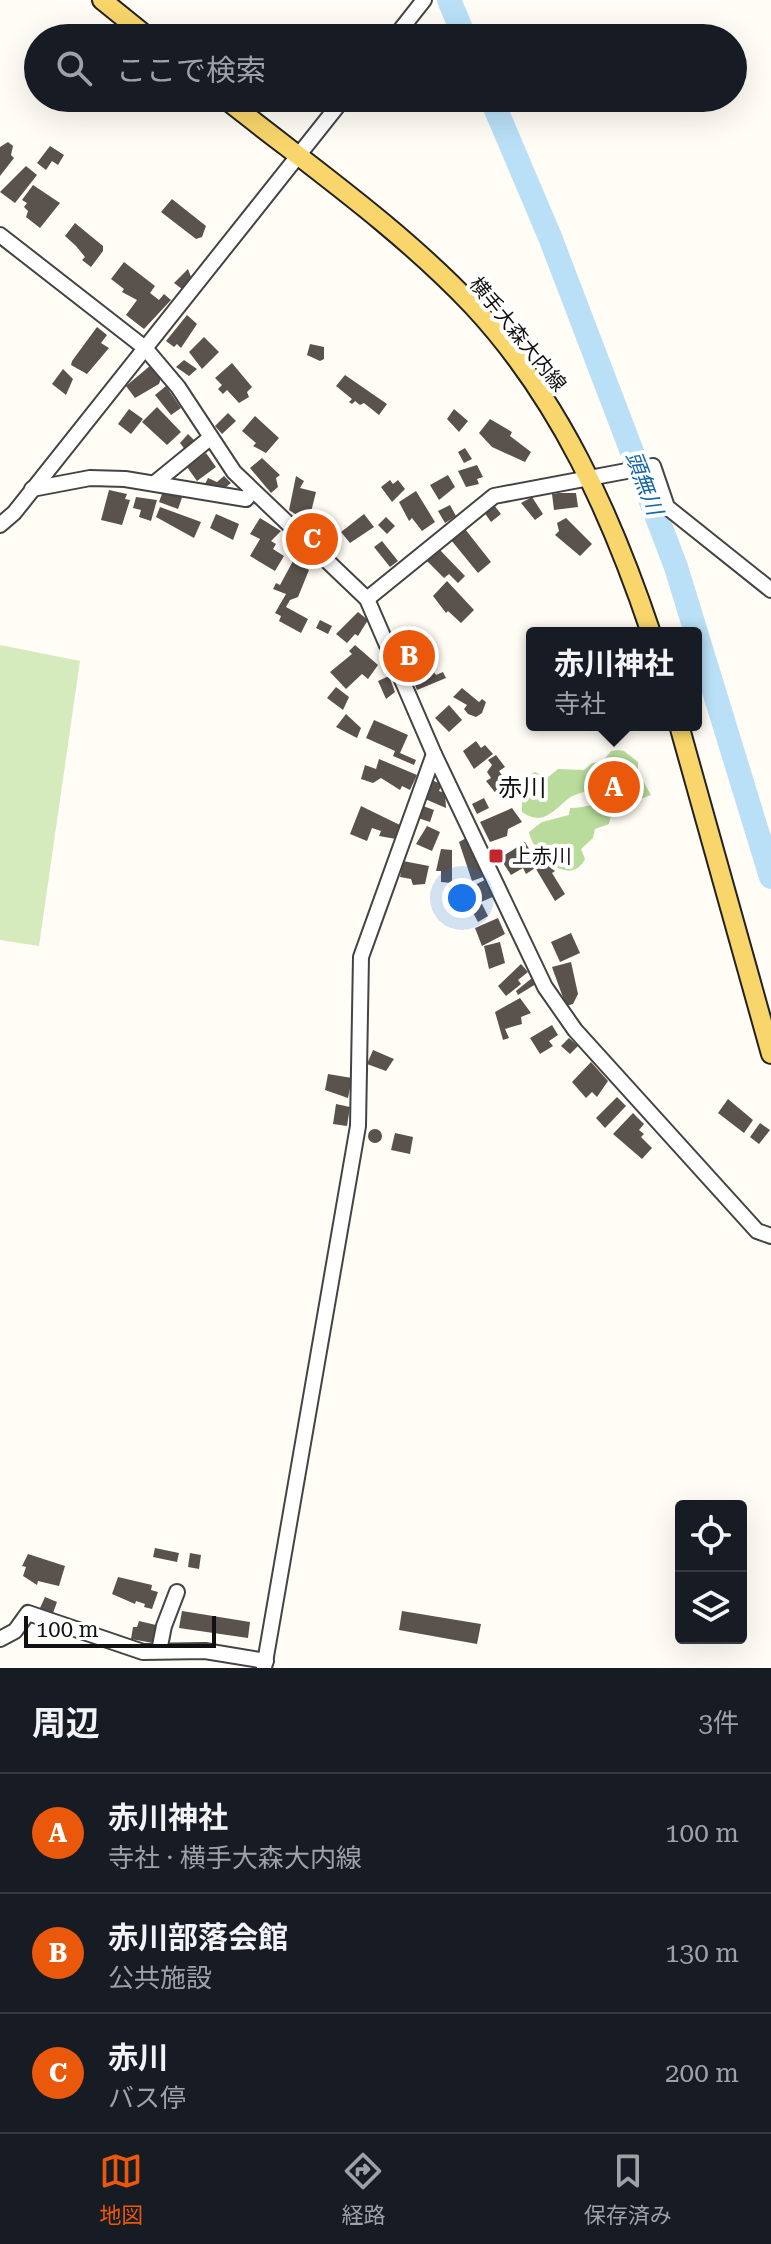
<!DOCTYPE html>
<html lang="ja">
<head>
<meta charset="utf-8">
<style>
  body { margin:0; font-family:"Roboto Serif","Noto Sans JP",serif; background:#242831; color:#f1f3f6 }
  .controls { position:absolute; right:24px; bottom:24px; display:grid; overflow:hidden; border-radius:8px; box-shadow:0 8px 32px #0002 }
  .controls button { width:72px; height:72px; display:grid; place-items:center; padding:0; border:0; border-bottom:2px solid #363941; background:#171b24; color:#f1f3f6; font:40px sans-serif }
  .scale { position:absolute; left:24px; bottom:20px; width:192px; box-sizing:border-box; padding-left:8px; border:4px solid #111; border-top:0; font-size:22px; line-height:28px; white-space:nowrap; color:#111; -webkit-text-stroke:6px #fff; paint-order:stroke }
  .you { position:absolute; left:462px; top:898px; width:28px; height:28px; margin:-20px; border:6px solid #fff; border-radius:50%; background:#1a73e8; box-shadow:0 0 0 12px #1a73e833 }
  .badge { display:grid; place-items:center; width:52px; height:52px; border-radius:50%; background:#ea580c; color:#fff; font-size:26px; font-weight:700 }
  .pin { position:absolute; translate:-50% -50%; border:4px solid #fff; box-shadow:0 2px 8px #0006 }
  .popup { position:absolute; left:526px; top:627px; width:176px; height:104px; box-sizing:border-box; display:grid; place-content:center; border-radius:8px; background:#171b24; filter:drop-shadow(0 2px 6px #0005); font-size:26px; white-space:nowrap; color:#9ea1a6 }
  .popup b { font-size:30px; color:#f1f3f6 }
  .popup::after { content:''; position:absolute; left:50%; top:100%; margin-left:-16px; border:16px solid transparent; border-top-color:#171b24 }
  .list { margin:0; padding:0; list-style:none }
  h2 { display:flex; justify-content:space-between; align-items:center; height:104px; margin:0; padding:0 32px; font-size:34px }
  h2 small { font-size:26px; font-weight:400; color:#9ea1a6 }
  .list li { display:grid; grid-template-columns:52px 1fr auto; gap:24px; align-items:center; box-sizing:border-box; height:120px; padding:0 32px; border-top:2px solid #363941 }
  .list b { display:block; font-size:30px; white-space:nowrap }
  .list p { margin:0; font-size:26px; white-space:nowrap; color:#9ea1a6 }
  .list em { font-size:26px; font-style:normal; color:#9ea1a6 }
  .icon { flex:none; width:44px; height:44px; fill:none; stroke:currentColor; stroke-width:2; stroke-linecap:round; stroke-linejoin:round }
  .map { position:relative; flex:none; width:771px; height:1668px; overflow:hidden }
  .search { position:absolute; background:#171b24; box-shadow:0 8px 32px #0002; left:24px; right:24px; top:24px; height:88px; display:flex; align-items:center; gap:20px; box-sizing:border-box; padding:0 28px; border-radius:44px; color:#9ea1a6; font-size:30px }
  .sheet { height:464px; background:#171b24 }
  nav { display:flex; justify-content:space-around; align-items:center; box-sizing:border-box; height:112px; border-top:2px solid #363941; background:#171b24; font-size:22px; color:#9ea1a6 }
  nav a { display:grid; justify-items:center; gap:4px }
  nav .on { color:#ea580c }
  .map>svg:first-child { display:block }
</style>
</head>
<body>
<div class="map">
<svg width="771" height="1668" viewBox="0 0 771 1668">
  <rect width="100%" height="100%" fill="#fffdf5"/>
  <polygon fill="#d5ebbd" points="0,645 80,661 39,946 0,940"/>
  <path fill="#b9dc9c" d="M618,750L624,751L638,762V772L651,795L612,810L609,824L595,829L593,838L581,849L585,859C570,889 533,854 529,832L542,822L569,815L570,808C588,808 605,800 623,794L629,782L623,777H599L594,788C586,792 577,793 569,798C554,810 543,827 522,812V793L529,775L535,772L547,778L558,769L584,770L592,763L602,762L611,751Z"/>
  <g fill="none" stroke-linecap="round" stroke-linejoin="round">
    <g stroke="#b9e0f7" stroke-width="24">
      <polyline points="449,0 465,38"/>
      <polyline points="491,98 550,237 676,567 771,877"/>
    </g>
  </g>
  <g fill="#5a524d">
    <polygon points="8,142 13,146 11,155 14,158 0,176 0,147"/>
    <polygon points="50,146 64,155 58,165 52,161 46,170 37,163"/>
    <polygon points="26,166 37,175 15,203 0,192"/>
    <polygon points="33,185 60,203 40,228 26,217 28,211 24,207 27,203 22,200"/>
    <polygon points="172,199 206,226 202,237 196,239 161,212"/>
    <polygon points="75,223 103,246 103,251 91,267 82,260 85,257 76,246 65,236"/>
    <polygon points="124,262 155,286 150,293 159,300 164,294 171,300 144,329 126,315 137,300 122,292 124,289 111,279"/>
    <polygon points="188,269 191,277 182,289 174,283"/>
    <polygon points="187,315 197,324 181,348 177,344 174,347 166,341"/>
    <polygon points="97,327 107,335 101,343 109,348 87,374 71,365 72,361"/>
    <polygon points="204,337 219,352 202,369 189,352"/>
    <polygon points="310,344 324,347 324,359 320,361 307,355"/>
    <polygon points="184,360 197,369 189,376 176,367"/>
    <polygon points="232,363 252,387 247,392 249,397 239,403 227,390 223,394 218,389 222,385 215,378"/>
    <polygon points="151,365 161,378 159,384 135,398 126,386"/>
    <polygon points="63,369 73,379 66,395 52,384"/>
    <polygon points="345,375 387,404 379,415 364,403 360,405 355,401 352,404 349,402 352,399 336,386"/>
    <polygon points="166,386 181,408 171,415 155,395"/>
    <polygon points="157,407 181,432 167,445 142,422"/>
    <polygon points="129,409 143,419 131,434 118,424"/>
    <polygon points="454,409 468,421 459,432 447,419"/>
    <polygon points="228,413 236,421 222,434 215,426"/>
    <polygon points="255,416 279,438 266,453 253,446 256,443 242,431"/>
    <polygon points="490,419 512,432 510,436 531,452 525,462 492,447 479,433"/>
    <polygon points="188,434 195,441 186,451 180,443"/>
    <polygon points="465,448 472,459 464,463 458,452"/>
    <polygon points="206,453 216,467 197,481 187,467"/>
    <polygon points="262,458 280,475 276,478 278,487 271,493 250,468"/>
    <polygon points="477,465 483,477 477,479 479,484 466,487 458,471"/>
    <polygon points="448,475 455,487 439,500 430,485"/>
    <polygon points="224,476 231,483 220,492 214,486 212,490 204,486 208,478 217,482"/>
    <polygon points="296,476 304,481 300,488 316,492 311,512 315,513 314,534 308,532 310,523 298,520 298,516 289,510"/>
    <polygon points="390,480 393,484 398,480 405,489 392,502 381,487"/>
    <polygon points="109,490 127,494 125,499 130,500 122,525 101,520"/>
    <polygon points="163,491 183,495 178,509 159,502"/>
    <polygon points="416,491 435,522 422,531 412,518 409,521 399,502"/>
    <polygon points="559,493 576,493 578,507 554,510 552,494"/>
    <polygon points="136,497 157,500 151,521 139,517 141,510 133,508"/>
    <polygon points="532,497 543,514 535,520 521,503"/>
    <polygon points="450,505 456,516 445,523 438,511"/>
    <polygon points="494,505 501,514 491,522 484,512"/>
    <polygon points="160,507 201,522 194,538 156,517"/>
    <polygon points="216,514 239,524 233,540 210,528"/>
    <polygon points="364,514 374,527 350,543 341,532"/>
    <polygon points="386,517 395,526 387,534 378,525"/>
    <polygon points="260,518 281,531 271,541 276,544 273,549 284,556 275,571 250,556 260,539 250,534"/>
    <polygon points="566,518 592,544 580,556 555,535 559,531 557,523"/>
    <polygon points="465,529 491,562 478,573 451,540"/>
    <polygon points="382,541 398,561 390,567 374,547"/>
    <polygon points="438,548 465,576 458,583 449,574 444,578 426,560"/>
    <polygon points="293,561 309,570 298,597 290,600 286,607 308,619 301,633 279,621 281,616 275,613 286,594 273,589 276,583 280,585"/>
    <polygon points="447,581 474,610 461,623 448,611 446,613 433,596"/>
    <polygon points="358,612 368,620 358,636 355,634 347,643 336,634"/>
    <polygon points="320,620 332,626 328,634 316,628"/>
    <polygon points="419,638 429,649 421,656 411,645"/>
    <polygon points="355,645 378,665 368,679 362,674 346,689 330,672 352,654 349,651"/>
    <polygon points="410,647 421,662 411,668 401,655"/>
    <polygon points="428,664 436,675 443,672 446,678 417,690 410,673"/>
    <polygon points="389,676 395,692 386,699 378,681"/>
    <polygon points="336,687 349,697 343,710 327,698"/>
    <polygon points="462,688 479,702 482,699 486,702 482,713 476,717 468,714 464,709 467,705 453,697"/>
    <polygon points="449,705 462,720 449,732 435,718"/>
    <polygon points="346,714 361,728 357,738 336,727"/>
    <polygon points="374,720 408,735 400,753 416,760 414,765 393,756 395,751 366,738"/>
    <polygon points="476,741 481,748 485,745 493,754 474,769 463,751"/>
    <polygon points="496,755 505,767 499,771 510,787 498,796 486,781 491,778 487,772 492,765 488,760"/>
    <polygon points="379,759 417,775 410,790 402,786 400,790 381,778 373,783 361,779 365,765 376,769"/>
    <polygon points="615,779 621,792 614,795 608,782"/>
    <polygon points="431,780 442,784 439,791 445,793 446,808 425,799"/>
    <polygon points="484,798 489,808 477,814 472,804"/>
    <polygon points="361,806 402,826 396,839 379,836 381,831 372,828 367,841 350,834"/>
    <polygon points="423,806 434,810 430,822 418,818"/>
    <polygon points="512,808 522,822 508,829 507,836 490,842 480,822"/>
    <polygon points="427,826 440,832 432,851 416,844"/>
    <polygon points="468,837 486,876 472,881 459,842"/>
    <polygon points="525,842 537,862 532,865 535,868 526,874 523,868 511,875 500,858"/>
    <polygon points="441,849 452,850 452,883 441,882 441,871 436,871"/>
    <polygon points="403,861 429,866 425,884 413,885 411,879 400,877"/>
    <polygon points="545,863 555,871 552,873 565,894 555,901 536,869"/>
    <polygon points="487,879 495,896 474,905 466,889"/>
    <polygon points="482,904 488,916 478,922 471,909"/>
    <polygon points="498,918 505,934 482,946 475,928"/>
    <polygon points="571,933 580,953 560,962 551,942"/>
    <polygon points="500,942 505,963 489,969 484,946"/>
    <polygon points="571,962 578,994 573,1004 566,1006 552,967"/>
    <polygon points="521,964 528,972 518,980 521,984 506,996 498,986"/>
    <polygon points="532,978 536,984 518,995 516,991"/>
    <polygon points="520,998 531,1013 521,1017 522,1024 505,1029 509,1038 503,1040 495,1012"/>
    <polygon points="552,1025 558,1035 549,1041 553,1046 540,1054 530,1038"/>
    <polygon points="569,1038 578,1046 570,1054 561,1046"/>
    <polygon points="373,1050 394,1059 386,1071 367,1064"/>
    <polygon points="591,1062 608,1081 597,1097 592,1092 586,1098 572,1082"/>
    <polygon points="328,1074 352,1078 348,1098 325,1090"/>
    <polygon points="617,1097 626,1106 605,1128 596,1118"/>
    <polygon points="728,1099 753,1120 744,1133 718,1113"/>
    <polygon points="336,1104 350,1107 347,1126 333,1124"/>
    <polygon points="633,1113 644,1124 639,1130 644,1134 641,1137 652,1148 642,1159 613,1134"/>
    <polygon points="760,1123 770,1130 759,1144 750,1137"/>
    <circle cx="375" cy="1136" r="7"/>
    <polygon points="395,1133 413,1137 410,1154 391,1150"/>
    <polygon points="155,1548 179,1553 177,1562 153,1557"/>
    <polygon points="190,1553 201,1555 199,1569 188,1567"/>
    <polygon points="28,1554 65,1566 59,1586 38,1581 37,1585 23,1576 26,1567 22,1566"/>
    <polygon points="118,1577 152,1585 151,1590 158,1592 152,1609 144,1607 145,1604 136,1601 135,1604 112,1594"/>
    <polygon points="45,1597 57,1602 53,1613 40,1608"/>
    <polygon points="182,1611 250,1622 248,1638 179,1628"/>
    <polygon points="402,1611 481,1624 477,1644 399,1630"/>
    <polygon points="139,1621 156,1625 153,1643 131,1639 133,1627 137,1627"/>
  </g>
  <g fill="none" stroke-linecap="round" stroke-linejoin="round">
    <defs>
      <g id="minor">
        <polyline points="394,38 424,0"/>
        <polyline points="0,235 145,348 178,387 234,472 367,599 434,754 545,987 575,1030 757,1231 771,1236"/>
        <polyline points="156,482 210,438"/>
        <polyline points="32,489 90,478 125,479 246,499 252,491"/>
        <polyline points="0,525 14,513 344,98"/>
        <polyline points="367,599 494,496 653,466 667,507 771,590"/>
        <polyline points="0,1639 15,1631 28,1613 143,1652 205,1651 266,1661"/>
        <polyline points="159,1651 164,1626 177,1592"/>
        <polyline points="264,1668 358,1126 361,957 434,754"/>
      </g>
      <g id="major">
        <polyline points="102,0 149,38"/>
        <path d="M224,98C307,164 398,227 472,305C559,398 611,514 651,633"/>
        <polyline points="679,725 771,1054"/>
      </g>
    </defs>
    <use href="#minor" stroke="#444" stroke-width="18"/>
    <use href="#major" stroke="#222" stroke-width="22"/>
    <use href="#minor" stroke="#fff" stroke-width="14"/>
    <use href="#major" stroke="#f9d66b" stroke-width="18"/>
  </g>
  <rect fill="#c4262e" stroke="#fff" stroke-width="3" x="488" y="848" width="16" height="16" rx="4"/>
  <g text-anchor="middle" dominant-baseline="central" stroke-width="8" stroke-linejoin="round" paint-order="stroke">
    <g font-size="20" fill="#111" stroke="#fff">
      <text transform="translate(518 334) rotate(51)">横手大森大内線</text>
    </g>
    <g font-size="20" fill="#111" stroke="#fff" text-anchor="start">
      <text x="512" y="856">上赤川</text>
    </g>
    <g font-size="22" font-style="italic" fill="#1768a6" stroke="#fff">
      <text transform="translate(644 483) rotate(69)">頭無川</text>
    </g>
    <g font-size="24" fill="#111" stroke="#fff">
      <text x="522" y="788">赤川</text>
    </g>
  </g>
</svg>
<div class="controls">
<button><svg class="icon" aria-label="locate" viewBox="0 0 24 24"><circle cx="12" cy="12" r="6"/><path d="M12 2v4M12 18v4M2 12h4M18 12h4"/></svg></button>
<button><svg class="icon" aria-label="layers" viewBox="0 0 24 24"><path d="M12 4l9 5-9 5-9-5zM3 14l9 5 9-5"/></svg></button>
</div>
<div class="scale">100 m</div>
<div class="you"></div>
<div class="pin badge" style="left:614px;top:787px">A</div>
<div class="popup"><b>赤川神社</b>寺社</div>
<div class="pin badge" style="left:409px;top:656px">B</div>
<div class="pin badge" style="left:312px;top:539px">C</div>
<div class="search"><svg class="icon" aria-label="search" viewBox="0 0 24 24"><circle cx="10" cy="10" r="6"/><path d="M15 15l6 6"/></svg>ここで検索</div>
</div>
<section class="sheet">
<h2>周辺<small>3件</small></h2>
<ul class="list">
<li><span class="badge">A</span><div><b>赤川神社</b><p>寺社 · 横手大森大内線</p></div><em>100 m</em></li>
<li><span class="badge">B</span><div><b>赤川部落会館</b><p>公共施設</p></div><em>130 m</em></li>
<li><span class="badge">C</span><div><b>赤川</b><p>バス停</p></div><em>200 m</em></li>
</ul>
</section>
<nav>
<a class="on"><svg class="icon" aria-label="map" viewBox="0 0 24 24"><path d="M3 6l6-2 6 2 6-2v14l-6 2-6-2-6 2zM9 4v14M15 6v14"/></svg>地図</a>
<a><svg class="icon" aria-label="directions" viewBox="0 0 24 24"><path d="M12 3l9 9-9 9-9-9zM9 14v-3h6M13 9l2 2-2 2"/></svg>経路</a>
<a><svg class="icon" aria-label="saved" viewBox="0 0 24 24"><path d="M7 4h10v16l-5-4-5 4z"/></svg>保存済み</a>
</nav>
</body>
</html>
